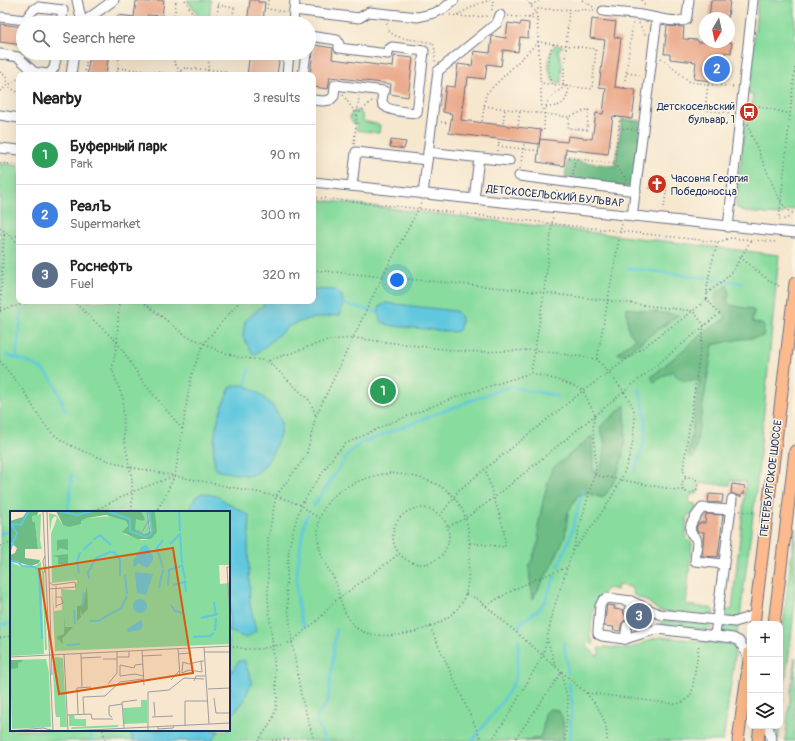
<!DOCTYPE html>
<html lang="en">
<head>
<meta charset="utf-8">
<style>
  body { margin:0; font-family:Pangolin,sans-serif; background:#f2f2f2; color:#222 }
  .controls { position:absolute; right:12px; bottom:12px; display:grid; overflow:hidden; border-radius:8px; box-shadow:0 4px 16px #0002 }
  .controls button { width:36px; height:36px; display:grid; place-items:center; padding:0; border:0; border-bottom:1px solid #e0e0e0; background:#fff; color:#222; font:20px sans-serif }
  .compass { position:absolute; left:699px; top:12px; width:36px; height:36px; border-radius:50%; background:#fff; box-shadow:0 4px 16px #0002; rotate:189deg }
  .you { position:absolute; left:397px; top:280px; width:14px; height:14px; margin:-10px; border:3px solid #fff; border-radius:50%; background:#1a73e8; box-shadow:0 0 0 6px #1a73e833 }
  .badge { display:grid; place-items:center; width:26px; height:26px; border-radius:50%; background:#7c3aed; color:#fff; font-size:13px; font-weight:700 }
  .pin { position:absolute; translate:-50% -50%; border:2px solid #fff; box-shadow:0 1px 4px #0006 }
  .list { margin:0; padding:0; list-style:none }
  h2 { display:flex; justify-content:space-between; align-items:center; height:52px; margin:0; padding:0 16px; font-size:17px }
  h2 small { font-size:13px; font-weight:400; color:#767676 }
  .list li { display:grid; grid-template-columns:26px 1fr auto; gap:12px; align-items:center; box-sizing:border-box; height:60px; padding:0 16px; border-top:1px solid #e0e0e0 }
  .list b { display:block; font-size:15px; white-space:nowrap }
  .list p { margin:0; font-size:13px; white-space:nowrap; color:#767676 }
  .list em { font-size:13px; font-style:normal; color:#767676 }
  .icon { flex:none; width:22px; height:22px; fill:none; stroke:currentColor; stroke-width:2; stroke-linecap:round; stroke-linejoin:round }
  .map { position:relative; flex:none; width:795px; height:741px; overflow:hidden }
  .search { position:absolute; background:#fff; box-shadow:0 4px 16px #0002; left:16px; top:16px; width:300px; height:44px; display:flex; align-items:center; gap:10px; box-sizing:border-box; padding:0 14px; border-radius:22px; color:#767676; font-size:15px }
  .panel { position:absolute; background:#fff; box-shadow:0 4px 16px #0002; left:16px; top:72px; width:300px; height:232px; border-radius:8px }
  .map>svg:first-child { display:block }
</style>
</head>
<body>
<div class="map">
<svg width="795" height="741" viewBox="0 0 795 741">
  <rect width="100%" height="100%" fill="#fcf5e5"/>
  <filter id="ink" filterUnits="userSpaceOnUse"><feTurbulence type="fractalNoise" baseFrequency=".025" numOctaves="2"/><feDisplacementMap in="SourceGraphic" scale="8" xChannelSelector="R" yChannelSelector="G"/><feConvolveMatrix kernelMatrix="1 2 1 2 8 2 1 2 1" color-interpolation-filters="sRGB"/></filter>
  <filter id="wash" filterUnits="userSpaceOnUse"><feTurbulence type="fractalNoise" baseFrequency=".012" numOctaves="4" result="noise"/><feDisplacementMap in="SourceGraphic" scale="16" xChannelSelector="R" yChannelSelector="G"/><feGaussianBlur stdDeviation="0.9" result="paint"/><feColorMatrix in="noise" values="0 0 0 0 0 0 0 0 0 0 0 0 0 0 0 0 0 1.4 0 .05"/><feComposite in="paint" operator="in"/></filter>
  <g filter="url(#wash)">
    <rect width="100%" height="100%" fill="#f6e7ce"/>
    <g fill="#88dc9e" stroke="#52867e" fill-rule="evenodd">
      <polygon points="187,0 211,0 209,23 202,23 192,6 190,5"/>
      <path d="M758,0H795V209C789,209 784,214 778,215L745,212L736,207L745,122H750L753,95L748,94Z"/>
      <path d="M555,45L563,46L558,50L562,65L561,83L553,82C547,70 547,56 555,45Z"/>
      <polygon points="354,111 359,111 362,114 363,121 380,125 379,133 356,130 357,124 353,123 350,118 351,114"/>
      <path d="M0,163L19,166V301H313V199L779,255L757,484L740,617L737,618L723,616L722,613L725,610H732L746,482L731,480L730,485L701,483L698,493L690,496L689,503L696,504L695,510L687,517L686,537L692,543L686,605L711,608L714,611L713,615L659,611L648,602L634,595L631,587L618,585L617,590L608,588C592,604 592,612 591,633L589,635L594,643L592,645L589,642L586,645L597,656L600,652L597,650L600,647L602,649L604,647L629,649L652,639L661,637L730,644L736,647L723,741H0ZM11,512H229V730H11Z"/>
      <polygon points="795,526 795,604 778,741 774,726 780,726 780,649"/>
      <polygon points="663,620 709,624 712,628 708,630 663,626 660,623 660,622"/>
      <polygon points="722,625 738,626 737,634 721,632 719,630 720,626"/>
      <polygon points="795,657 795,741 785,741"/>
    </g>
    <g fill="#6ebc85" stroke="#447672">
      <polygon points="622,119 641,121 634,188 565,179 567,160 615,166"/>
      <path d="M727,285L729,293L727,301L730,305L751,309L754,311L752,322L762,324L764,327L763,336L760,337L735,340L713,345L694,457H688L700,378C686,382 682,383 672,371L654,382L651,377L707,330L725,319V314L715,302L716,294Z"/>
      <polygon points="626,308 678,315 622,356 617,353 635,339 629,332"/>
      <path d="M625,405C625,417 626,429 625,440C624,456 615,488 602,498L587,493L578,495L568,512L565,536L553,563L532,600L529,568L539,540L538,527L544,496L552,469L592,436L593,471H599C606,452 607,447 600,427Z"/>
      <path d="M550,709L558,710C565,719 564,730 562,741H525L540,737L543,729L545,712Z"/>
    </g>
    <g fill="#61c8de" stroke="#3e7c9e">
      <polygon points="313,289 335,290 342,295 343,304 340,315 308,319 289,326 260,351 255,354 253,354 243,337 245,321 268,301 313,301"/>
      <path d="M386,303L455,311C463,316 462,322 459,330L455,332L394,326C381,323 376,320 380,306Z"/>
      <path d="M237,385C240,385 243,385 246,386C259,391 279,409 281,423C282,437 267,472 252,475C245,476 224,472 216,470C209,442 218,414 230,388Z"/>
      <polygon points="202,493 216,496 250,516 248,544 250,604 256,631 246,638 229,631 229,512 188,512 196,497"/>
      <polygon points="244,660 252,681 244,701 229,719 229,675 239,661"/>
      <polygon points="129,730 220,730 211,741 133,741"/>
    </g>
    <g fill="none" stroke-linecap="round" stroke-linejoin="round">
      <g stroke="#61c8de" stroke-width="2.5">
        <polyline points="628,268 706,278"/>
        <polyline points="712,279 743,283"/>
        <polyline points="343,304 378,312"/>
        <path d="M6,355C19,359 36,363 46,373C56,381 61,401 66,412"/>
        <polyline points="16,358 22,309"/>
        <polyline points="246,386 249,369"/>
        <path d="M634,472C648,436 649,425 639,388"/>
        <polyline points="313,507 350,452 361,443 501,389 512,387 558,396"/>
        <polyline points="68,512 72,474"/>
        <polyline points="0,533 11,532"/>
        <polyline points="558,566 570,538 583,490"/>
        <polyline points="0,625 11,623"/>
        <path d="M304,627C290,593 299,555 305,520L308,515"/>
        <polyline points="519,629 520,623 538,610 545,601 555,576"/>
        <polyline points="564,643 568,673"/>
        <polyline points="569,684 572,702 570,741"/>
        <polyline points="89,730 92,741"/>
        <polyline points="325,741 317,722 317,716 328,702 336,629"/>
        <path d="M472,741C482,727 510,695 515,679C518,666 518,652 519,639"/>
      </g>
    </g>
    <g id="blocks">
      <g fill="#ebab8d">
        <polygon points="151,0 164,0 162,16 147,15 148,23 117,23 118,15 134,17 136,1 150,2"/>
        <polygon points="250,0 258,0 258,2 265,2 263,23 247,23"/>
        <polygon points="711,0 730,0 728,18 709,18"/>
        <polygon points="592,19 616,22 614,37 621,38 615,87 636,90 632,119 613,116 608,154 566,149 564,166 537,162 540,139 567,142 568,136 592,139 596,113 603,114 606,88 599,87 605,40 590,38"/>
        <polygon points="521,22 529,23 528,38 520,37 518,52 503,50 501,66 487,64 485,79 468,77 467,86 465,86 461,120 541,130 539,144 449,133 452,114 443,112 443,109 446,86 455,87 458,64 472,66 474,51 490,53 492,36 506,38 508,23 520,25"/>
        <polygon points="0,24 23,27 23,45 0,42"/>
        <polygon points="667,26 684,27 683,39 698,40 698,42 732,42 731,53 725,52 721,82 694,79 696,62 670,59 670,54 664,54"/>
        <polygon points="314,45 333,48 332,59 393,67 394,56 413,58 408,97 390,94 391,84 330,77 328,89 313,87 313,75 310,75"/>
        <polygon points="90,53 109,53 106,75 87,75"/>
        <polygon points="250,53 280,54 277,75 247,75"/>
        <polygon points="391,140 406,142 404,149 390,147"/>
        <polygon points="650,180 665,182 664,190 649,188"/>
        <polygon points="732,484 745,486 744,494 741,494 741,497 731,493"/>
        <polygon points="709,494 723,495 722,503 708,502"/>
        <polygon points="706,514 723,515 718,557 702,556 704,532 698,532 696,528 699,523 705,523"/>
        <polygon points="607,605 615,606 614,609 623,610 624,614 628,618 631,617 635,613 640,612 646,615 650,619 639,628 633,627 631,622 625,620 622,623 620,631 613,630 614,627 604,626"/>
      </g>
    </g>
  </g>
  <g filter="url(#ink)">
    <use href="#blocks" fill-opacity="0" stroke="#686f85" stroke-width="1"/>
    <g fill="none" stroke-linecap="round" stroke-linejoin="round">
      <defs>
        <g id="minor">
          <polyline points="77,0 82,23"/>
          <polyline points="294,10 359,18 369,12 418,17 434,13 443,9 454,0"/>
          <path d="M603,11C617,13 633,13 647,16C659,18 673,23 686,20L687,16L689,0"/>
          <polyline points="0,17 25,20 33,10 38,7 63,10 61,23"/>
          <polyline points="82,23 114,0"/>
          <polyline points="293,23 295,0"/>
          <path d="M309,36L337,40L339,44V48L388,54V50L392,47L424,51L417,113C408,112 383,112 382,101C382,98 383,94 384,91L335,85L334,96L330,100L323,101L313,100"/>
          <polyline points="0,54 18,57 34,72 47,74 50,73 54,68 57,53"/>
          <polyline points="71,75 74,53"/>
          <polyline points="287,75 289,53"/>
          <polyline points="303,75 306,53"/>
          <polyline points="0,115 19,118"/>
          <polyline points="0,148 19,150"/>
          <polyline points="428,152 509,161"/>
          <polyline points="519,176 636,191"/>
          <polyline points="313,182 795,233"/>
          <polyline points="352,186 356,152 427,160"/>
          <polyline points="423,194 438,71 497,23 500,15"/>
          <polyline points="474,199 479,158"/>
          <polyline points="632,217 657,18"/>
          <polyline points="728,227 753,0"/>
          <path d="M723,564L695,561L697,542L696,538C683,530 695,517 702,508L731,510"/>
          <polyline points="629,612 631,601"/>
          <polyline points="715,635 732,499"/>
          <polyline points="625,639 627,626"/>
          <polyline points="749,658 739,641 733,638 657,629 625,639 602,636 598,634 598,630 600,606 603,600 608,598 631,601 659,614 735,622 755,615"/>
          <polyline points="768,726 772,741"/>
        </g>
        <g id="major">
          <polyline points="754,624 795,283"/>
          <polyline points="774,624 795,451"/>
          <polyline points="738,741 750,652"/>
          <polyline points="758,741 760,726"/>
        </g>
      </defs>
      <use href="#minor" stroke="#686f85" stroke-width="11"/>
      <use href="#major" stroke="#686f85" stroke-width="13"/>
      <g stroke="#686f85" stroke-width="1.5" stroke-dasharray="1 3" stroke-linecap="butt">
        <polyline points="185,0 198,23"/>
        <polyline points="268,0 267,9 286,12"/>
        <polyline points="527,0 537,15 542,113"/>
        <polyline points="582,0 595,8"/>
        <polyline points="642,0 645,5"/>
        <polyline points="218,5 234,8 232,23"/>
        <polyline points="531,5 540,0"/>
        <polyline points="492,10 493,0"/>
        <polyline points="450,15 469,17 490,16"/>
        <polyline points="457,15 478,4 490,0"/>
        <polyline points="508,16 538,19"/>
        <polyline points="529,18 538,9 595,10"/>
        <polyline points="164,23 175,14"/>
        <polyline points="174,23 176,0"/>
        <polyline points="216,23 219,0"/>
        <path d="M387,23C385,41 420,39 433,43L435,50V62"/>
        <polyline points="639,23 646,36"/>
        <polyline points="173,53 174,63 183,75"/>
        <polyline points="108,56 119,58 117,75"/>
        <polyline points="119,58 125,53"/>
        <polyline points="661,58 690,82 734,87"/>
        <polyline points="118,68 175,74 185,68 227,71 226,75"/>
        <polyline points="0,72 6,76 7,86 19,93"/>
        <polyline points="627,73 641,75"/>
        <polyline points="85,75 87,54"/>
        <polyline points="207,75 210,53"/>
        <path d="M552,84C547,70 547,58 553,44"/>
        <polyline points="563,85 569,9"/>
        <polyline points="624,88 633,23"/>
        <polyline points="0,91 19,78"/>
        <polyline points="343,95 357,115 373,100"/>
        <polyline points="751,104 790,114"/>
        <polyline points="656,105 731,113"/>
        <polyline points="484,106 569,117 589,109 587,130 568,128 569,117"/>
        <path d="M546,107C563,107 567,102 569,86"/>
        <polyline points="705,110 708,84"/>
        <polyline points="482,121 486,94 538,42 596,49 592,89 540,83"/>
        <polyline points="441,122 449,123"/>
        <polyline points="503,123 505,109"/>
        <path d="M748,124L751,134L778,197C782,203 786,210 793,213C789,218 786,220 779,219L781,201L795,67"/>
        <polyline points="518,125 520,111"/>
        <polyline points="619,128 635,130"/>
        <path d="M544,130C545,105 543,100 566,86"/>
        <polyline points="354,144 359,96"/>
        <polyline points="498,146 539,151"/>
        <polyline points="498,151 499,141"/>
        <polyline points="565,157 614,164 620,117"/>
        <polyline points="0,163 19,165"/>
        <polyline points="614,164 628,181"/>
        <polyline points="520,169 524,144"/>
        <polyline points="573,175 575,159"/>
        <polyline points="313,197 718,242 731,238 776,242"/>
        <polyline points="556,199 557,188"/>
        <polyline points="664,207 667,186 665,186"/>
        <polyline points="0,228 10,235 19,245"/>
        <polyline points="0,234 19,236"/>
        <polyline points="740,257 771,282 779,286"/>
        <polyline points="313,270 513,289 693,311 704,325 683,470 686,478"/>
        <polyline points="707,293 721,283 733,271 751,240"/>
        <path d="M707,299C706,280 713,259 718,242"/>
        <polyline points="73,301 117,342 143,382 183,430"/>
        <polyline points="119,301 117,342 112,369 123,399 124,438 132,479 132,512"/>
        <path d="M142,301L186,336L204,343L218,351L238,357L268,361L328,340L354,338L459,351L481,352L534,350L597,359C609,373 623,388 632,405C635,411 635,421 634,429C632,474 602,515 574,549"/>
        <polyline points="0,310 36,301"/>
        <polyline points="0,312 4,235"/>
        <polyline points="597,359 622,223"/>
        <path d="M0,361C6,369 13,377 19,385C30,399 37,415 48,429C64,447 107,461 130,467L276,496L301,505L313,515L319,517"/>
        <polyline points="531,373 544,293 553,216"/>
        <polyline points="316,416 382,277 419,208 421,203"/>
        <path d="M389,473C449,478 473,500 469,562C468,577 469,592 460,605C444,630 383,645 358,629C350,624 342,607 340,598C338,593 338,588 336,583C333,574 325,566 322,557C305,503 343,481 389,473Z"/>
        <polyline points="595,475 676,490 684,490"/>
        <circle cx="690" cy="485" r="8"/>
        <circle cx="421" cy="536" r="28"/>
        <polyline points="740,511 756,513"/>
        <polyline points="91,512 132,492 174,476"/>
        <polyline points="156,512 164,498 175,475 191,377 197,360 204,343 240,301"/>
        <polyline points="440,516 459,490 485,469 583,391 693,311 707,299 719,314 495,497 466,518 447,527"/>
        <polyline points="470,543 505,547 504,530 485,469"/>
        <polyline points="0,546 11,543"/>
        <path d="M466,594L476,598L486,606L586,693C599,707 608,722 607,741"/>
        <path d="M486,606C514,588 537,578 568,567"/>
        <polyline points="430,627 482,741"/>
        <polyline points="0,638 11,636"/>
        <polyline points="548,642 556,667"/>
        <polyline points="229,645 245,649 260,649 292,642 305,630 318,620 334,602 399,554"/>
        <polyline points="561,672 568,701 565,741"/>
        <path d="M587,693L675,704C684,703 688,700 692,692L699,644"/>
        <polyline points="103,730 105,741"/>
        <polyline points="258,741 268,727 273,718 276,708 277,698 275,672 268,598 268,539 276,496 306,456 316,416 310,401 268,361"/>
        <polyline points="272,741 283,739 292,741"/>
        <polyline points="314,741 301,695 292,642 286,588 289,548 294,527 301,505 333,457 345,444 390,423 456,397 531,373 561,381 576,387 583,391 595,415 593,426 596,469 573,550 554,608 543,655 508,716 491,741"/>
        <polyline points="514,741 561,673"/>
      </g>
      <use href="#minor" stroke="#fff" stroke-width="9"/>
      <use href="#major" stroke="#fcba8d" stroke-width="11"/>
    </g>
  </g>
  <defs>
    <symbol id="bus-disc" viewBox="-11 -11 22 22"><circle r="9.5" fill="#c8321e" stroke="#fcf5e5"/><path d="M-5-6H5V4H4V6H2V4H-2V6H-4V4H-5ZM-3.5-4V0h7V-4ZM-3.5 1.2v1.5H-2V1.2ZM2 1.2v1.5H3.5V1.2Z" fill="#fff"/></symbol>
    <symbol id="church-disc" viewBox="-11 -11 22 22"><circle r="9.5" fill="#c8321e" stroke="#fcf5e5"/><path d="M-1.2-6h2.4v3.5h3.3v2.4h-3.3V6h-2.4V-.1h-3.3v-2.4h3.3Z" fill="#fff"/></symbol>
  </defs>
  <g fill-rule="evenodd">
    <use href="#bus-disc" x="738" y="101" width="22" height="22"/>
    <use href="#church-disc" x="646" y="173" width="22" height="22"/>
  </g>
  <g text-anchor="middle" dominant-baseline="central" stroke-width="3" stroke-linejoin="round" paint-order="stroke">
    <g font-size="11" fill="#1b2f5e" stroke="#fcf5e5" text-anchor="end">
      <text x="735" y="106">Детскосельский<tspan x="735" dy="13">бульвар, 1</tspan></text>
      <text x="671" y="178" text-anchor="start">Часовня Георгия<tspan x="671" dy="13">Победоносца</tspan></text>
    </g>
    <g font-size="11" fill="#1b2f5e" stroke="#fcf5e5">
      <text transform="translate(555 196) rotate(6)">ДЕТСКОСЕЛЬСКИЙ БУЛЬВАР</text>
      <text transform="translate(771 478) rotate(-83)">ПЕТЕРБУРГСКОЕ ШОССЕ</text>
    </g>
  </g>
  <g transform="translate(10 511)">
    <rect width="220" height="220" fill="#f6e7ce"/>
    <path d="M106,0H138L140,23L134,24L121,16L123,12ZM145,0H220V54H209L210,73L220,72V133L45,140L42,78L44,100L52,99L51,78L65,79L67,69L42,72L41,23L47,7L45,5L42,8L40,21L39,2L46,4L53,14L71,13L70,10L77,7L102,5L116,10L118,15L114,23L132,29L141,28L146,14ZM31,3L30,29L32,38H28L25,11L22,10V5ZM0,51L12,56H24L31,51L34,143L0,145ZM32,58L34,61L37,139H35ZM46,146L53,147L57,216H50V206H46L45,199L43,159V148ZM36,148L39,161L41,216L2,218L0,149ZM131,189H137V212L114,213L113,197L131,196ZM59,204H64L65,208H76V215H59ZM108,214V216L61,218L62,216Z" fill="#88dc9e"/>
    <path d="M17,0H29L27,4L22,5V10L25,11L28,38H15V47L30,49L29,52L21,55L0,49V44L5,42L7,37L0,31V10L13,6ZM46,0H131L135,8L133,10L126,8L125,18L134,24L141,20L138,0H145L147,21L141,28H127L112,21L118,15L116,10L96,4L77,7L71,10V13L59,16L53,14ZM58,28V39L50,37L47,40V29ZM58,43V53H48V46L41,45ZM77,75L78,98L72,104L70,98L71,106L67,110V95L73,94ZM55,103V116H63L52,128L53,133L46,126L54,123ZM0,149H13V150L8,152V157L1,158L0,162Z" fill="#6ebc85"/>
    <path d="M137,34L143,45V49L137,57L128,52L124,57L123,50L132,35ZM125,61L143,63L136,84L127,82ZM123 95a7 7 0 1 1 14 0a7 7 0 1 1-14 0ZM131,109L133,114L130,119L118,121L117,118Z" fill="#61c8de"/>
    <path fill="none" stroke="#61c8de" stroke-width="2" d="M48,0L67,4L83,0M97,0L120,8V20L135,26L140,24L142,20L139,0M169,0L170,20M0,13L11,14L19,0M170,22L172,52M83,29L90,24L101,34M160,33L169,24M0,39L7,22L1,13M73,39L82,31M0,50L8,51L12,55L25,56L29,60L32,128M172,53L175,68M153,57L147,37L153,29M69,62L67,51L70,41M115,64L117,83M79,68L78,61L86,47L100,41L105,42L110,49V65M175,69L176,81M158,74L159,59L172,55M163,74L175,71M149,77L153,58M204,91L206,105M161,94L165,100L173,102M72,95L74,81M64,99L65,113M191,107L208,103M79,110H88L111,97L117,85M205,120L206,107M183,126L200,125L204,122M57,134L70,133"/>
    <path fill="none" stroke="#9e9da1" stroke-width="1" d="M33,0L43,220M37,0L42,164M128,19L134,24L140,22L137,0M132,21L139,9M35,45L33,50L35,62M220,56H217L220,106M39,71L43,74L65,71L66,76L39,78M46,75V97M46,86H51L53,92L46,95M194,136L199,213M168,137L170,165M132,139L134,174M194,141H220M71,142L72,176M54,143L58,220M168,143L180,142V137M132,145L152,144M0,146L220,135M107,146H119V140M71,147L91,146M93,148H107M191,150L192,161L179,159L172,162L173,151L179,153L191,150H194M133,153L125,154L124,157L110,154V165L125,163L133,165M161,169L169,160M184,170L186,165H195M98,173L107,162V140M198,178L220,177M204,187L206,202H220M144,191L145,205M68,203L67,177L81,176M74,203L73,186L95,185L110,171L133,168M57,204L81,203L82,208H103M102,206L99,204V195L112,193M142,206L163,205M175,215V190H198M148,216V218L163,217L164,215M114,217L112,191L127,189M0,220L33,217L45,220M59,220L220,212M138,220V181L159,179L174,167L194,168"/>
    <path fill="#de5710" fill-opacity="0.15" stroke="#de5710" stroke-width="2" d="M163,37L183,162L49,183L29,58Z"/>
    <rect width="220" height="220" fill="none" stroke="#1b2f5e" stroke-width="2"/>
  </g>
</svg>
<div class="controls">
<button>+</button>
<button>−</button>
<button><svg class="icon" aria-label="layers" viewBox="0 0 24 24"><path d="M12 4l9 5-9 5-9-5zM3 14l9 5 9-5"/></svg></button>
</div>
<svg class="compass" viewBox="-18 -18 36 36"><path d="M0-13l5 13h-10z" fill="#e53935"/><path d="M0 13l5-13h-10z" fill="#767676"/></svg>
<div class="you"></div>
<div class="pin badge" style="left:383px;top:391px;background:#2e9e5b">1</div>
<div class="pin badge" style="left:717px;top:69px;background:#3f7fe0">2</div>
<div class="pin badge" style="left:639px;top:616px;background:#5c6f8a">3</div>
<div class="search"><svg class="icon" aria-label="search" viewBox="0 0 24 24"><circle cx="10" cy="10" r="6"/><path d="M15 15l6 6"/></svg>Search here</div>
<section class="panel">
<h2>Nearby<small>3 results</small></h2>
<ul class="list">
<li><span class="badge" style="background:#2e9e5b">1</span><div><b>Буферный парк</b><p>Park</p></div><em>90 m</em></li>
<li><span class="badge" style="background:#3f7fe0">2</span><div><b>РеалЪ</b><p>Supermarket</p></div><em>300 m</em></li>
<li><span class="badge" style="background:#5c6f8a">3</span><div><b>Роснефть</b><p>Fuel</p></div><em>320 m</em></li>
</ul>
</section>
</div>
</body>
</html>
